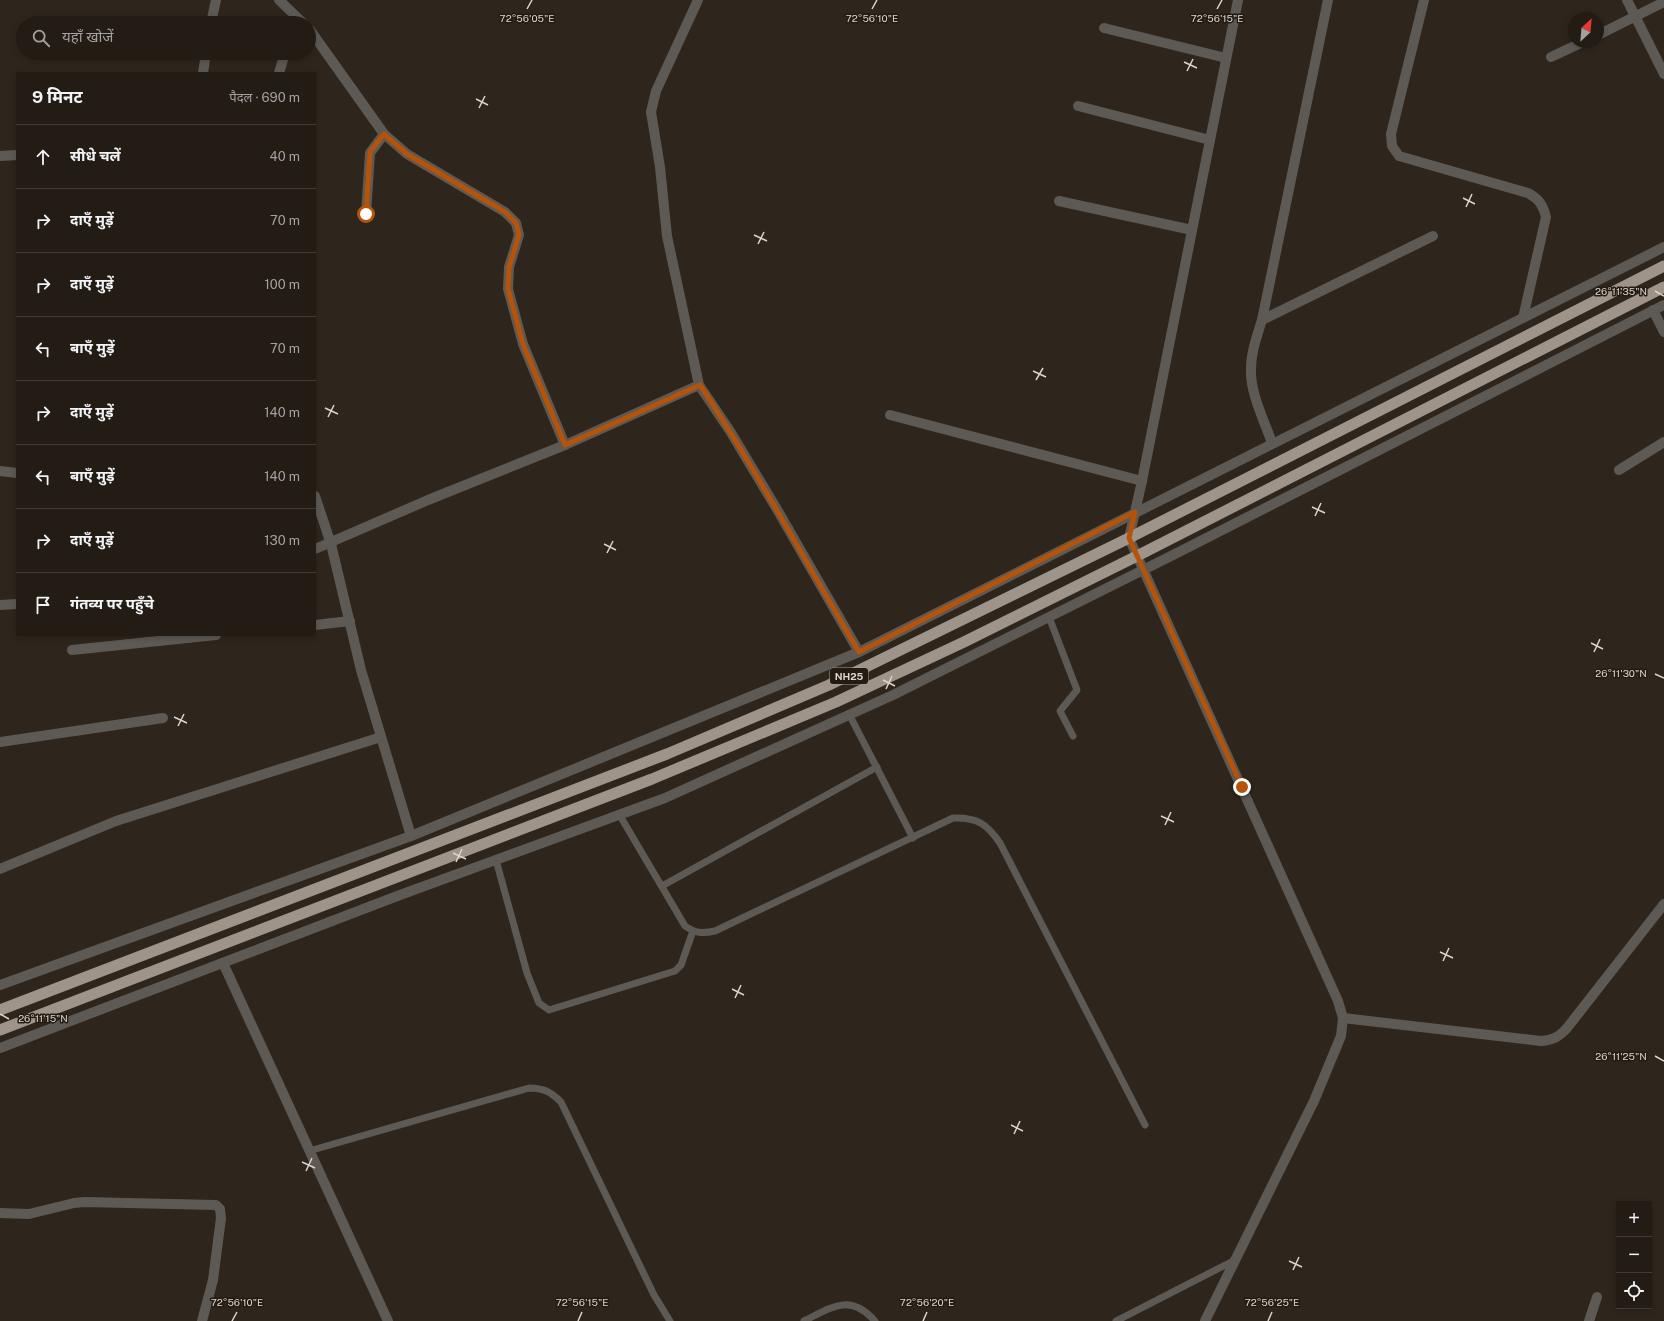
<!DOCTYPE html>
<html lang="hi">
<head>
<meta charset="utf-8">
<style>
  body { margin:0; font-family:"Public Sans","Noto Sans Devanagari",sans-serif; background:#2e2922; color:#f1f3f6 }
  .controls { position:absolute; right:12px; bottom:12px; display:grid; overflow:hidden; border-radius:0px; box-shadow:0 2px 6px #0003 }
  .controls button { width:36px; height:36px; display:grid; place-items:center; padding:0; border:0; border-bottom:1px solid #3f3a34; background:#221c15; color:#f1f3f6; font:20px sans-serif }
  .compass { position:absolute; left:1568px; top:12px; width:36px; height:36px; border-radius:50%; background:#221c15; box-shadow:0 2px 6px #0003; rotate:26deg }
  .stop { position:absolute; width:12px; height:12px; margin:-9px; border:3px solid #b45309; border-radius:50%; background:#fff }
  .stop.end { background:#b45309; border-color:#fff; box-shadow:0 1px 4px #0008 }
  .list { margin:0; padding:0; list-style:none }
  h2 { display:flex; justify-content:space-between; align-items:center; height:52px; margin:0; padding:0 16px; font-size:17px }
  h2 small { font-size:13px; font-weight:400; color:#a2a1a0 }
  .list li { display:grid; grid-template-columns:26px 1fr auto; gap:12px; align-items:center; box-sizing:border-box; height:64px; padding:0 16px; border-top:1px solid #3f3a34 }
  .list b { display:block; font-size:15px; white-space:nowrap }
  .list em { font-size:13px; font-style:normal; color:#a2a1a0 }
  .icon { flex:none; width:22px; height:22px; fill:none; stroke:currentColor; stroke-width:2; stroke-linecap:round; stroke-linejoin:round }
  .map { position:relative; flex:none; width:1664px; height:1321px; overflow:hidden }
  .search { position:absolute; background:#221c15; box-shadow:0 2px 6px #0003; left:16px; top:16px; width:300px; height:44px; display:flex; align-items:center; gap:10px; box-sizing:border-box; padding:0 14px; border-radius:22px; color:#a2a1a0; font-size:15px }
  .panel { position:absolute; background:#221c15; box-shadow:0 2px 6px #0003; left:16px; top:72px; width:300px; height:564px; border-radius:0px }
  .map>svg:first-child { display:block }
</style>
</head>
<body>
<div class="map">
<svg width="1664" height="1321" viewBox="0 0 1664 1321">
  <rect width="100%" height="100%" fill="#2e261c"/>
  <g fill="none" stroke-linecap="round" stroke-linejoin="round">
    <g stroke="#5d5954" stroke-width="7">
      <polyline points="1049,617 1077,690 1060,711 1073,736"/>
      <polyline points="849,714 913,838"/>
      <path d="M619,814L685,926C695,933 702,934 715,931L953,818C977,817 987,824 1000,843L1145,1125"/>
      <polyline points="496,860 527,973 539,1003 549,1010 675,971 681,965 693,931"/>
      <polyline points="662,886 877,767"/>
      <path d="M309,1151L529,1088C544,1088 551,1092 561,1102L654,1295L670,1321"/>
      <path d="M804,1321C832,1307 850,1293 875,1321"/>
      <polyline points="1116,1321 1235,1260"/>
    </g>
    <g stroke="#5d5954" stroke-width="10">
      <polyline points="279,0 303,23"/>
      <polyline points="698,0 656,91 651,112 660,167 667,236 699,385 730,431 778,511 859,652"/>
      <path d="M1424,0L1391,134L1392,146L1399,156L1528,193C1539,199 1543,205 1546,217L1523,318"/>
      <polyline points="1627,0 1664,74"/>
      <polyline points="211,23 216,0"/>
      <polyline points="1104,28 1226,58"/>
      <polyline points="310,30 384,134 407,154 505,212 516,223 519,235 509,267 508,289 523,344 565,445"/>
      <polyline points="1598,35 1664,2"/>
      <polyline points="1551,57 1583,42"/>
      <polyline points="203,73 206,53"/>
      <polyline points="279,73 285,53"/>
      <polyline points="1078,106 1210,140"/>
      <polyline points="0,156 17,155"/>
      <polyline points="1059,201 1192,230"/>
      <polyline points="366,214 370,153 384,134"/>
      <polyline points="1653,310 1664,332"/>
      <polyline points="1262,320 1433,236"/>
      <polyline points="890,415 1142,481"/>
      <path d="M1272,443C1264,420 1250,393 1251,369C1251,352 1257,336 1262,320L1328,0"/>
      <polyline points="1619,470 1664,442"/>
      <polyline points="0,471 17,473"/>
      <polyline points="315,496 331,544 361,670 411,836"/>
      <polyline points="315,549 428,500 565,445 699,385"/>
      <polyline points="0,605 17,604"/>
      <polyline points="315,625 350,621"/>
      <polyline points="72,650 216,635"/>
      <polyline points="0,742 163,718"/>
      <polyline points="0,869 116,821 381,737"/>
      <polyline points="223,963 388,1321"/>
      <polyline points="0,985 411,836 859,652 1664,247"/>
      <path d="M1343,1018L1541,1041C1553,1040 1559,1037 1567,1028L1664,904"/>
      <polyline points="0,1048 400,895 665,798 893,695 1179,552 1664,305"/>
      <polyline points="0,1213 29,1214 74,1203 84,1202 216,1205 220,1209 221,1218 213,1280 202,1321"/>
      <polyline points="1205,1321 1314,1101 1341,1036 1343,1018 1338,1001 1129,538 1142,481 1238,0"/>
      <polyline points="1589,1321 1597,1297"/>
    </g>
    <g stroke="#9e9489" stroke-width="11">
      <polyline points="0,1010 667,754 829,685 1129,538 1664,266"/>
      <polyline points="0,1030 652,779 836,702 964,642 1137,556 1664,287"/>
    </g>
  </g>
  <g fill="none" stroke-linecap="round" stroke-linejoin="round">
    <path stroke="#b45309" stroke-width="5" d="M366,214L370,152L384,134L407,154L505,212L516,223L519,235L509,267L508,289L523,344L565,445L700,385C757,471 806,563 859,652L1135,512L1129,538L1242,787"/>
  </g>
  <path fill="none" stroke="#dbd5cf" stroke-width="1.5" d="M527,9L532,0M872,9L877,0M1217,9L1222,0M1184,62L1197,68M1187,71L1193,59M476,99L488,105M479,108L485,96M1463,198L1475,204M1466,207L1472,194M754,235L767,241M758,244L764,232M1655,291L1664,296M1033,371L1046,377M1036,380L1043,368M325,408L338,414M328,417L334,405M1312,507L1325,513M1315,516L1321,503M604,544L616,550M607,553L613,541M1591,643L1603,649M1594,652L1600,639M1655,674L1664,678M883,680L895,686M886,689L892,676M174,717L187,723M178,726L184,714M1161,816L1174,822M1165,825L1171,812M453,853L466,859M456,862L462,849M1440,952L1453,958M1443,961L1449,948M732,989L744,995M735,998L741,985M0,1014L9,1019M1655,1056L1664,1061M1011,1125L1023,1131M1014,1134L1020,1121M302,1162L315,1168M306,1171L312,1158M1289,1261L1302,1267M1293,1270L1299,1257M232,1321L237,1312M578,1321L582,1312M923,1321L927,1312M1268,1321L1272,1312"/>
  <g text-anchor="middle" dominant-baseline="central" stroke-width="3" stroke-linejoin="round" paint-order="stroke">
    <rect fill="#241c13" stroke="#a49e97" stroke-width="1" x="830" y="668" width="38" height="16" rx="3"/>
    <g font-size="10" font-weight="bold" fill="#dbd5cf">
      <text x="849" y="676">NH25</text>
    </g>
  </g>
  <g font-size="10" text-anchor="middle" fill="#dbd5cf" stroke="#241c13" stroke-width="3" stroke-linejoin="round" paint-order="stroke">
    <text x="527" y="22">72°56'05"E</text>
    <text x="872" y="22">72°56'10"E</text>
    <text x="1217" y="22">72°56'15"E</text>
    <text x="1621" y="295">26°11'35"N</text>
    <text x="1621" y="677">26°11'30"N</text>
    <text x="43" y="1022">26°11'15"N</text>
    <text x="1621" y="1060">26°11'25"N</text>
    <text x="237" y="1306">72°56'10"E</text>
    <text x="582" y="1306">72°56'15"E</text>
    <text x="927" y="1306">72°56'20"E</text>
    <text x="1272" y="1306">72°56'25"E</text>
  </g>
</svg>
<div class="controls">
<button>+</button>
<button>−</button>
<button><svg class="icon" aria-label="locate" viewBox="0 0 24 24"><circle cx="12" cy="12" r="6"/><path d="M12 2v4M12 18v4M2 12h4M18 12h4"/></svg></button>
</div>
<svg class="compass" viewBox="-18 -18 36 36"><path d="M0-13l5 13h-10z" fill="#e53935"/><path d="M0 13l5-13h-10z" fill="#a2a1a0"/></svg>
<div class="stop" style="left:366px;top:214px"></div>
<div class="stop end" style="left:1242px;top:787px"></div>
<div class="search"><svg class="icon" aria-label="search" viewBox="0 0 24 24"><circle cx="10" cy="10" r="6"/><path d="M15 15l6 6"/></svg>यहाँ खोजें</div>
<section class="panel">
<h2>9 मिनट<small>पैदल · 690 m</small></h2>
<ul class="list">
<li><svg class="icon" aria-label="ahead" viewBox="0 0 24 24"><path d="M12 20V5M6 11l6-6 6 6"/></svg><div><b>सीधे चलें</b></div><em>40 m</em></li>
<li><svg class="icon" aria-label="right" viewBox="0 0 24 24"><path d="M7 20v-9h11M14 6l5 5-5 5"/></svg><div><b>दाएँ मुड़ें</b></div><em>70 m</em></li>
<li><svg class="icon" aria-label="right" viewBox="0 0 24 24"><path d="M7 20v-9h11M14 6l5 5-5 5"/></svg><div><b>दाएँ मुड़ें</b></div><em>100 m</em></li>
<li><svg class="icon" aria-label="left" viewBox="0 0 24 24"><path d="M17 20v-9H6M10 6l-5 5 5 5"/></svg><div><b>बाएँ मुड़ें</b></div><em>70 m</em></li>
<li><svg class="icon" aria-label="right" viewBox="0 0 24 24"><path d="M7 20v-9h11M14 6l5 5-5 5"/></svg><div><b>दाएँ मुड़ें</b></div><em>140 m</em></li>
<li><svg class="icon" aria-label="left" viewBox="0 0 24 24"><path d="M17 20v-9H6M10 6l-5 5 5 5"/></svg><div><b>बाएँ मुड़ें</b></div><em>140 m</em></li>
<li><svg class="icon" aria-label="right" viewBox="0 0 24 24"><path d="M7 20v-9h11M14 6l5 5-5 5"/></svg><div><b>दाएँ मुड़ें</b></div><em>130 m</em></li>
<li><svg class="icon" aria-label="arrive" viewBox="0 0 24 24"><path d="M6 21V4h12l-3 4 3 4H6"/></svg><div><b>गंतव्य पर पहुँचे</b></div></li>
</ul>
</section>
</div>
</body>
</html>
